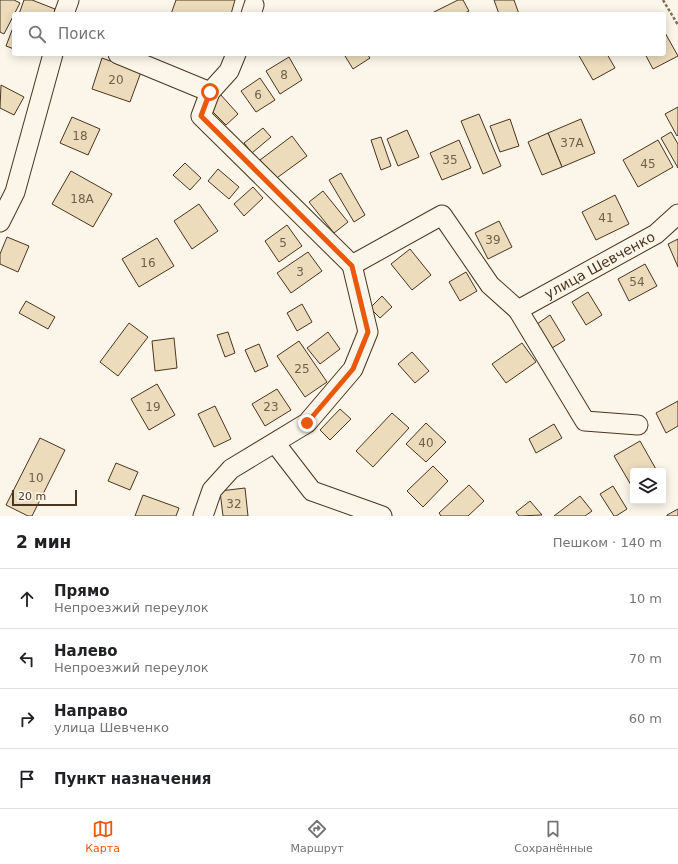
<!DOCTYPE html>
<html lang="ru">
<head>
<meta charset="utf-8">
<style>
  body { margin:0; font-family:"DejaVu Sans",sans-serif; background:#f2f2f2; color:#202124 }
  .controls { position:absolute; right:12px; bottom:12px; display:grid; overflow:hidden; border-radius:4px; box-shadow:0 2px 10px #0003 }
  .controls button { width:36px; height:36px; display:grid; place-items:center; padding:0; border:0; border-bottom:1px solid #e0e0e0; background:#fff; color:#202124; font:20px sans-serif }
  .scale { position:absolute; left:12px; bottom:10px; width:65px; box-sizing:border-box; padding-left:4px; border:2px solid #4a3520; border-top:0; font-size:11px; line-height:14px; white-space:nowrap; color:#4a3520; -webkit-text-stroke:3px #fbf6e9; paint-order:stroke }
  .stop { position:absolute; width:12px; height:12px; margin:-9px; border:3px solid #ea580c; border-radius:50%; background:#fff }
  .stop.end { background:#ea580c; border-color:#fff; box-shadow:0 1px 4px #0008 }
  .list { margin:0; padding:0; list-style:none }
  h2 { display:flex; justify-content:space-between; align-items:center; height:52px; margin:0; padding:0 16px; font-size:17px }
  h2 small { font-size:13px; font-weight:400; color:#757577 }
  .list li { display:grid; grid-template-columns:26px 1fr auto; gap:12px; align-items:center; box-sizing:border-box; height:60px; padding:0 16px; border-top:1px solid #e0e0e0 }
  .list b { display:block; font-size:15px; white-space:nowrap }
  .list p { margin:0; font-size:13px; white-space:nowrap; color:#757577 }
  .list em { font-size:13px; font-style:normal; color:#757577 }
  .icon { flex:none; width:22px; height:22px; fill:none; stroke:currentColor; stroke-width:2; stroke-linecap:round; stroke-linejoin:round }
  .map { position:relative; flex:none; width:678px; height:516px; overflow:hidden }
  .search { position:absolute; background:#fff; box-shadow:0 2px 10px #0003; left:12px; right:12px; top:12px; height:44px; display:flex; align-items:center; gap:10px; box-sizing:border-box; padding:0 14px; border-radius:4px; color:#757577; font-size:15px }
  .sheet { height:292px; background:#fff }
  nav { display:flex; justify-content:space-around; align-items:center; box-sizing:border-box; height:56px; border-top:1px solid #e0e0e0; background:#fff; font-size:11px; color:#757577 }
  nav a { display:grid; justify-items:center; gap:2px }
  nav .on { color:#ea580c }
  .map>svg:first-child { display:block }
</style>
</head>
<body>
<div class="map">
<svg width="678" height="516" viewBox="0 0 678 516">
  <rect width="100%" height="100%" fill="#fbf6e9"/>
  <g fill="#ecdcbc" stroke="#4a3520">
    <polygon points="0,0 14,0 20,3 4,34 0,32"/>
    <polygon points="24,0 32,0 55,9 54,14 19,14"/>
    <polygon points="176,0 235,0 231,14 171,14"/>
    <polygon points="458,0 463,0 469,11 463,14 430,14"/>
    <polygon points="494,0 514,0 519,14 499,14"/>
    <polygon points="14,25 14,49 6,46"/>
    <polygon points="664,31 678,56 653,69 645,54 664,54"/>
    <polygon points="348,54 367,54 370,58 353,69 345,56"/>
    <polygon points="578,54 607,54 615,68 593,80"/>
    <polygon points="289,57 302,80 280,94 266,71"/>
    <polygon points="102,58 141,72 130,102 92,89"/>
    <polygon points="260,78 275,100 256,112 241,91"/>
    <polygon points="1,85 24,97 14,115 0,108"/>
    <polygon points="220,94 238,114 226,125 207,106"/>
    <polygon points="678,107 678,135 677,136 665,114"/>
    <polygon points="479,114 501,166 483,174 461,121"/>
    <polygon points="72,117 100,129 88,155 60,143"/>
    <polygon points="510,119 519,146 500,152 490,126"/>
    <polygon points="581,119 595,153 562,167 548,133"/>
    <polygon points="263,128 271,137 252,153 244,143"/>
    <polygon points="407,130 419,157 398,166 387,139"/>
    <polygon points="671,132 678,144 678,168 661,138"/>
    <polygon points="548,133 562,167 542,175 528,142"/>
    <polygon points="292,136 307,156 274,180 260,160"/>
    <polygon points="381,137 391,166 381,170 371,140"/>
    <polygon points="459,140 471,168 442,180 430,153"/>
    <polygon points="658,140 673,167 638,187 623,160"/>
    <polygon points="185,163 201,178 190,190 173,175"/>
    <polygon points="218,169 239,187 229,199 208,181"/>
    <polygon points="71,171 112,194 93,227 52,204"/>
    <polygon points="341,173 365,215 354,222 329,180"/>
    <polygon points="253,187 263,198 244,216 234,204"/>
    <polygon points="323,191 348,222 334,233 309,202"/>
    <polygon points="615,195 629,224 596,240 582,212"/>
    <polygon points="199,204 218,231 192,249 174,221"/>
    <polygon points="499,221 512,247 488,259 475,233"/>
    <polygon points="287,225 302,246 279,262 265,241"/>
    <polygon points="7,237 29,246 18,272 0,264 0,254"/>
    <polygon points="157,238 174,266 139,287 122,259"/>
    <polygon points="678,239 678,267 668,244"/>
    <polygon points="410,249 431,275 412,290 391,264"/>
    <polygon points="308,252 322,271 291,293 277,273"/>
    <polygon points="645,264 657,286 629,301 618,279"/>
    <polygon points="466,272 477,291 460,301 449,282"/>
    <polygon points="588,292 602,315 586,325 572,302"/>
    <polygon points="382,296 392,307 380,318 370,308"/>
    <polygon points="26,301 55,317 48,329 19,313"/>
    <polygon points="302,304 312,322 297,331 287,313"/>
    <polygon points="550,315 565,340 552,348 537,324"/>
    <polygon points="129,323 148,337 118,376 100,362"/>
    <polygon points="228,332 235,353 225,357 217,335"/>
    <polygon points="328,332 340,349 320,364 307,348"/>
    <polygon points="174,338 177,368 155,371 152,341"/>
    <polygon points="299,341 327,382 305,397 277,356"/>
    <polygon points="522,343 536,362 506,383 492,364"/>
    <polygon points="259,344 268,366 255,372 245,350"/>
    <polygon points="412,352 429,371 415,383 398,364"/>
    <polygon points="157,384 175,415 149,430 131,399"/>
    <polygon points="277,389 291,410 265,426 252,404"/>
    <polygon points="678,401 678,426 666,433 656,413"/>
    <polygon points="215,406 231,439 214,447 198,414"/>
    <polygon points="340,409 351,419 330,440 320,430"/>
    <polygon points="392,413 409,428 373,467 356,451"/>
    <polygon points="426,423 446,442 426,462 406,444"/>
    <polygon points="554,424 562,438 536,453 529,439"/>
    <polygon points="40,438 65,450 32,516 28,516 6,505"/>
    <polygon points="640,441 657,471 633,471 633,484 631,485 614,456"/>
    <polygon points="116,463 138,472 130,490 108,481"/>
    <polygon points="433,466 448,481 423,507 407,491"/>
    <polygon points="469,485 484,501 468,516 441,516 439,513"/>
    <polygon points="613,486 627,509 616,516 614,516 600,494"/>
    <polygon points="245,488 248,516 223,516 220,491"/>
    <polygon points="143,495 179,508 176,516 135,516"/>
    <polygon points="580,496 592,511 585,516 554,516"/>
    <polygon points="530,501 542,515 519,516 516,512"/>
    <polygon points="678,509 678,516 667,516 667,515"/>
  </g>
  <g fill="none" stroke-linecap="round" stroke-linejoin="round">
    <defs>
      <g id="minor">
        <polyline points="64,14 69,0"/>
        <polyline points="251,14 254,5"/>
        <polyline points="118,54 210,92"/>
        <polyline points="236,54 229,71 210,92 201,116 352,265"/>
        <polyline points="0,222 15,192 53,54"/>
        <polyline points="518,310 585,421 638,425"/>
        <polyline points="275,443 312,491 382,516"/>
        <path id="s1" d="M203,516L212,490L231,469L307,423L353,369L368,332L352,265L442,215L490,285L518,310L656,234L678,214"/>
      </g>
    </defs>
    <use href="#minor" stroke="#4a3520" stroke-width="21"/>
    <polyline stroke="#7f6f5c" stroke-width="2.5" stroke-dasharray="3 2" stroke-linecap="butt" points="663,0 678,25"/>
    <use href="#minor" stroke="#fbf6e9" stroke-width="19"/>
  </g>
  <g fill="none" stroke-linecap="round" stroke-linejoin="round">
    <polyline stroke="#ea580c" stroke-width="5" points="210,92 201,116 352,266 368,332 353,369 307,423"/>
  </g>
  <g text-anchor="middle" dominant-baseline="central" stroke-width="3" stroke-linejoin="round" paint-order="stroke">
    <g font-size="12" fill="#725f47">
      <text x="284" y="75">8</text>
      <text x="116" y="80">20</text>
      <text x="258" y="95">6</text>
      <text x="80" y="136">18</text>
      <text x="572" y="143">37А</text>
      <text x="450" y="160">35</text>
      <text x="648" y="164">45</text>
      <text x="82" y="199">18А</text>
      <text x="606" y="218">41</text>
      <text x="493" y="240">39</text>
      <text x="283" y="243">5</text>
      <text x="148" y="263">16</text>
      <text x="300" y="272">3</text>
      <text x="637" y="282">54</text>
      <text x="302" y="369">25</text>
      <text x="153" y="407">19</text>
      <text x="271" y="407">23</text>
      <text x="426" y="443">40</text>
      <text x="36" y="478">10</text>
      <text x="234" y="504">32</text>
    </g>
    <g font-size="14" fill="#4a3520" stroke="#fbf6e9">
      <text stroke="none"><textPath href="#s1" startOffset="643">улица Шевченко</textPath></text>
    </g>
  </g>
</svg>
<div class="controls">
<button><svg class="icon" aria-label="layers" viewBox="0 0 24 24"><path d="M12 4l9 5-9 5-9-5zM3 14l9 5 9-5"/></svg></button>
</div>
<div class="scale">20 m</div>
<div class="stop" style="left:210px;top:92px"></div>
<div class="stop end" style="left:307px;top:423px"></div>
<div class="search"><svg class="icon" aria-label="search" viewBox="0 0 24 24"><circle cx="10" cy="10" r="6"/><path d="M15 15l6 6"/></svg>Поиск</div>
</div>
<section class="sheet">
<h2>2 мин<small>Пешком · 140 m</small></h2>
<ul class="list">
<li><svg class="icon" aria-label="ahead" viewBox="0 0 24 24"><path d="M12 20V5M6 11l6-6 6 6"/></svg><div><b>Прямо</b><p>Непроезжий переулок</p></div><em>10 m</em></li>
<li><svg class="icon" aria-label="left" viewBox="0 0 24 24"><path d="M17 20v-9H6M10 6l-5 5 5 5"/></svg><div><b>Налево</b><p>Непроезжий переулок</p></div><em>70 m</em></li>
<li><svg class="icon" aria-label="right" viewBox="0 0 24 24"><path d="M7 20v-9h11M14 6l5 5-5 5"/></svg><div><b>Направо</b><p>улица Шевченко</p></div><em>60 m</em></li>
<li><svg class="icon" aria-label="arrive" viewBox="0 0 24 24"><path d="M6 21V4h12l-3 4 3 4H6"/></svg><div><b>Пункт назначения</b></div></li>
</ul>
</section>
<nav>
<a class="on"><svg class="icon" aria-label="map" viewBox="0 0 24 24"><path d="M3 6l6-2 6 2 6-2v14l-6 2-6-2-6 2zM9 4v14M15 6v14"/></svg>Карта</a>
<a><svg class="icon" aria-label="directions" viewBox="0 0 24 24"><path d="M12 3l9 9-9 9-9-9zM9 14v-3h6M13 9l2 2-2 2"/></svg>Маршрут</a>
<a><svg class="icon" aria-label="saved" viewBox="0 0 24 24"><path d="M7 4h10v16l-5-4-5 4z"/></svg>Сохранённые</a>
</nav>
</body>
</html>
